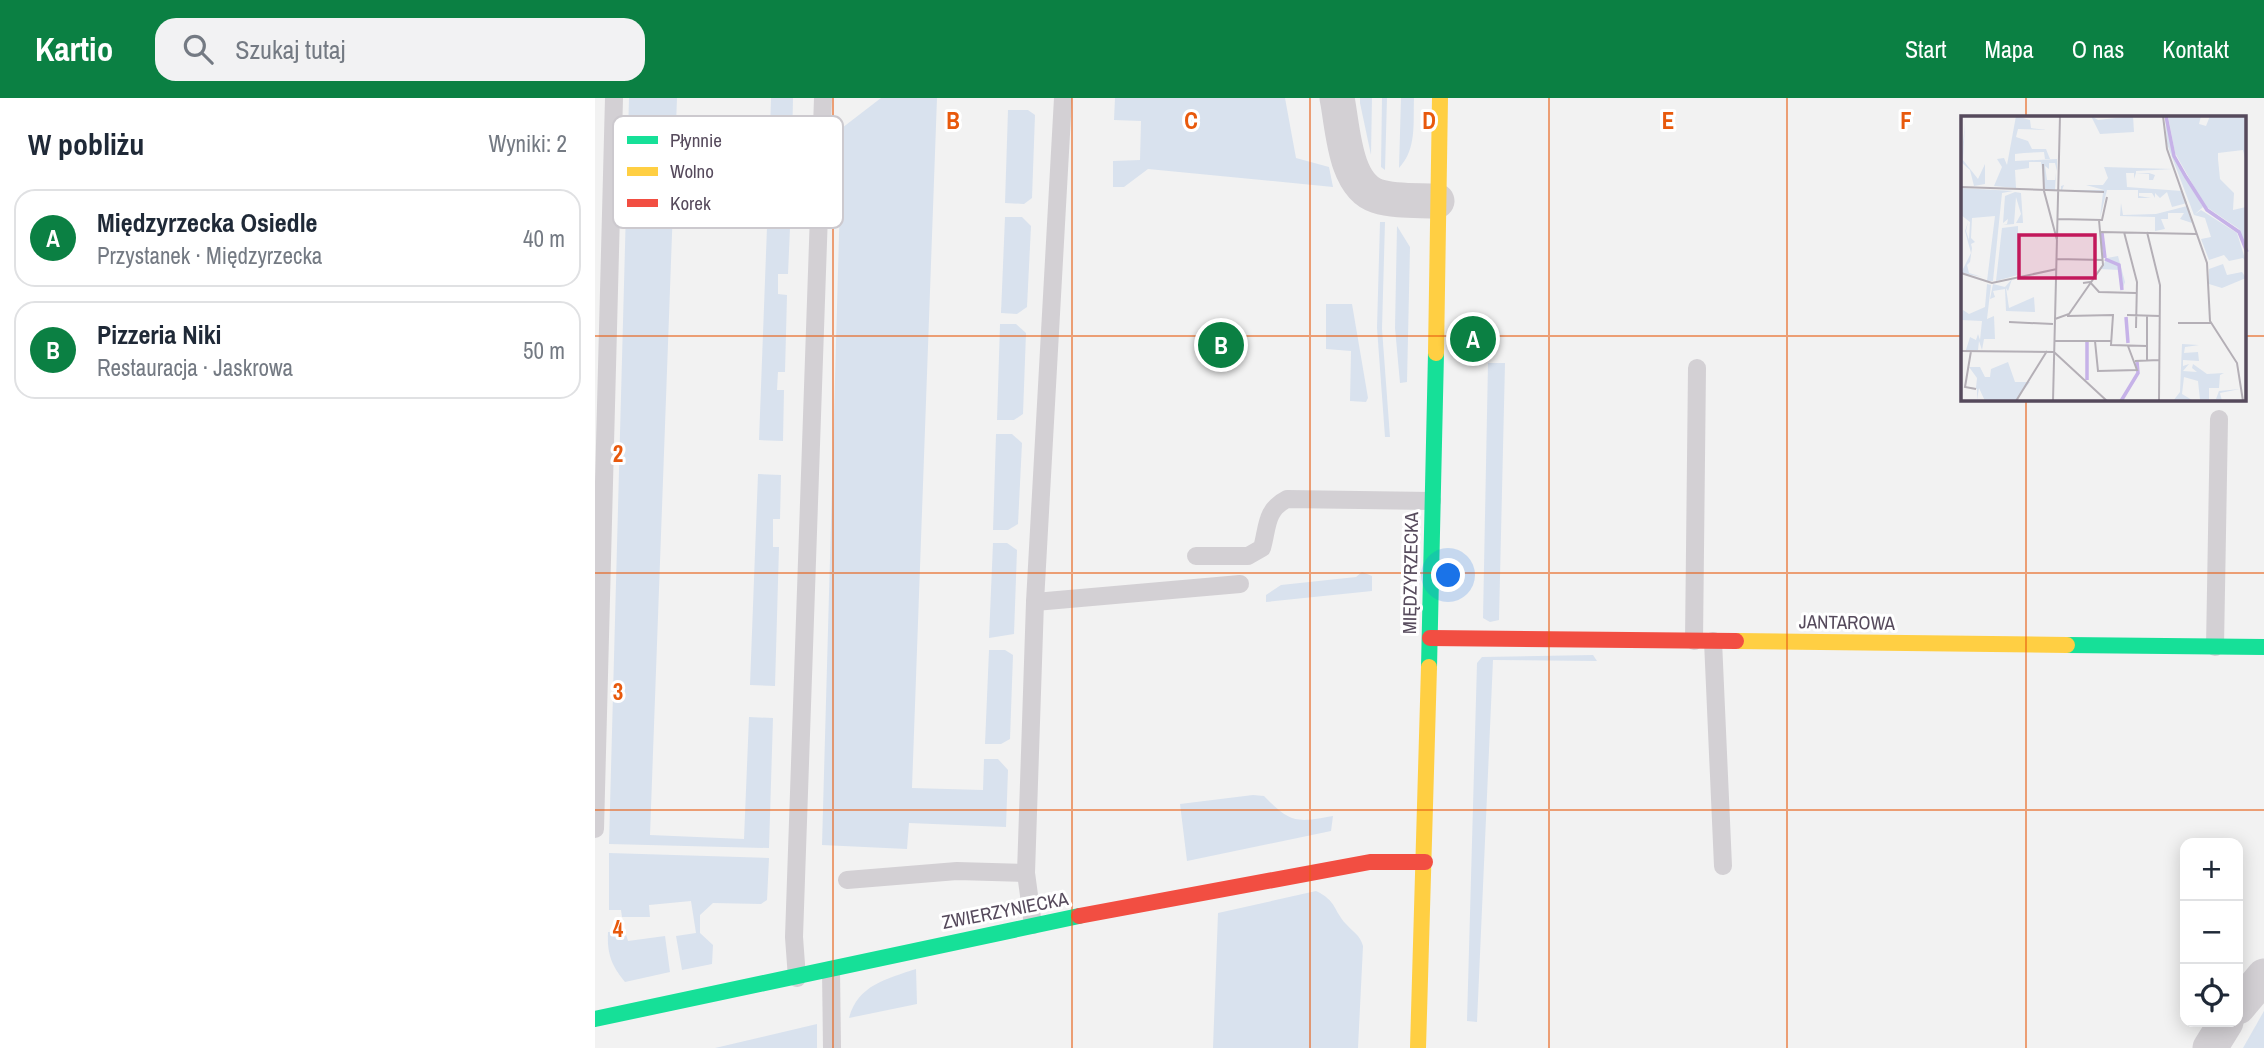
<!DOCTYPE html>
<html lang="pl">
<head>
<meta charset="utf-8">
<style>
  body { margin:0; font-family:"Archivo Narrow",sans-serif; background:#f2f2f3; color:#1f2937 }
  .controls { position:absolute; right:21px; bottom:21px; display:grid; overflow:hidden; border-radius:14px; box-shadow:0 4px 18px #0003 }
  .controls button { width:63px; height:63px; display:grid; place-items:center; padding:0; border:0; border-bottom:2px solid #e0e1e3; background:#fff; color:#1f2937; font:35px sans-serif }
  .you { position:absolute; left:854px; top:478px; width:24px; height:24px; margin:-18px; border:5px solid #fff; border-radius:50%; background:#1a73e8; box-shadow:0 0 0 10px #1a73e833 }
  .badge { display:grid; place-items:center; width:46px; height:46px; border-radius:50%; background:#0b8043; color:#fff; font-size:23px; font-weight:700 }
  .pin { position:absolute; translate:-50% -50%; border:4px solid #fff; box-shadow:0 2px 7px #0006 }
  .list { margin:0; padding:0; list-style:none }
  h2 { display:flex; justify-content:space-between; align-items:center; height:91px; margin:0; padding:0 28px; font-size:30px }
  h2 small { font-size:23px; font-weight:400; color:#747a83 }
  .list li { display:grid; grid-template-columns:46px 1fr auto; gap:21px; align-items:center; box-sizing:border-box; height:98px; margin:0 14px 14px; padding:0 14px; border:2px solid #e0e1e3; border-radius:21px }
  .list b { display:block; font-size:26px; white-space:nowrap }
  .list p { margin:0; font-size:23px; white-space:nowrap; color:#747a83 }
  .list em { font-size:23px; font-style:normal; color:#747a83 }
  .icon { flex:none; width:38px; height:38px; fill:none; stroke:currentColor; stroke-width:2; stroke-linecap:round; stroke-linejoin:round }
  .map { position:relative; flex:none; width:1669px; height:950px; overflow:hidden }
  header { display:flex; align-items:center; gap:42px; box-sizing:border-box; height:98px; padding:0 35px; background:#0b8043; color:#fff }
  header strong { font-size:33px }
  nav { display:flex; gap:38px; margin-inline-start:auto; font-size:24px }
  .search { width:490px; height:63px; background:#f2f2f3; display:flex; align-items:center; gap:18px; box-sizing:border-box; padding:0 24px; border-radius:21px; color:#747a83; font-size:26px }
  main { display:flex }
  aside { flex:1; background:#fff }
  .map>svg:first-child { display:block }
</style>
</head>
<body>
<header>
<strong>Kartio</strong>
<div class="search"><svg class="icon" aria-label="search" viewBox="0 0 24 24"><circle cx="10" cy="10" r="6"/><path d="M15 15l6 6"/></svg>Szukaj tutaj</div>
<nav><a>Start</a><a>Mapa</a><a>O nas</a><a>Kontakt</a></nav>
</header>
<main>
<aside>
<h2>W pobliżu<small>Wyniki: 2</small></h2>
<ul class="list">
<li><span class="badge">A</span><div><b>Międzyrzecka Osiedle</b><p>Przystanek · Międzyrzecka</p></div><em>40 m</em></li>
<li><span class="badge">B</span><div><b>Pizzeria Niki</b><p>Restauracja · Jaskrowa</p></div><em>50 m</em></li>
</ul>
</aside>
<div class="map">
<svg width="1669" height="950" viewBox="0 0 1669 950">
  <rect width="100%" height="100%" fill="#f2f2f2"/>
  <g fill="#d9e2ee">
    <polygon points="34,0 82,0 55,737 149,741 154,619 178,620 174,750 14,746"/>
    <polygon points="176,0 198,0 196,97 173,97"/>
    <polygon points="286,0 342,0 317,690 388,692 389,661 403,661 413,672 411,729 314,725 312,751 227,747 247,30"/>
    <polygon points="520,0 690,0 701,60 734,69 738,89 553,71 529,89 518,89 518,63 545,62 546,23 519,22"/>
    <polygon points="765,0 777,0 776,57 765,5"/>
    <polygon points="787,0 792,0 790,72 786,69"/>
    <path d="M806,0H819C818,25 822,51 804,70Z"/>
    <polygon points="413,12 433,12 440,17 437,100 429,106 410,105"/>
    <polygon points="410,119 427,119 436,128 432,209 422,216 406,215"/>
    <polygon points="785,124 790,124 787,231 795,339 790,339 782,230"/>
    <polygon points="802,128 815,149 812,284 805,285 800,230"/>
    <polygon points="172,129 195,130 193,176 183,176 183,196 192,197 190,274 183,274 182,292 189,292 188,343 164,342"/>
    <polygon points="731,206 757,206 773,300 771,304 755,303 756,253 731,251"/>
    <polygon points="405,226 421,226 431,235 428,316 419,322 402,322"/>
    <polygon points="893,265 910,265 904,522 895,524 888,520"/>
    <polygon points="401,336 417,336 427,345 423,426 413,432 398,432"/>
    <polygon points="163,376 186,377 185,421 178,421 178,449 184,449 180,588 155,587"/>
    <polygon points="398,445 412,445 422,452 419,536 394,540"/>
    <polygon points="767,474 777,478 777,493 671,504 671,497 686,487 761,479"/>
    <polygon points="394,552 410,552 418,557 415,641 406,646 390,646"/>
    <polygon points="998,557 1002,563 898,562 882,924 872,923 882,565 887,559"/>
    <path d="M658,697L669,698C695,725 701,725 738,718L736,733L592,763L585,706Z"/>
    <polygon points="14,755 174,760 172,802 166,806 118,805 105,817 105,835 118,847 117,866 87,872 81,838 101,835 96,803 54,807 55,819 27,819 26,812 14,812"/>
    <path d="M721,793C742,803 738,812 751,826C759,835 765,837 768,848L763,950H618L623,815Z"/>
    <path d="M30,833L33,843L70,838L75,874L30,884C16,867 12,855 13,834Z"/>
    <path d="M321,871L322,906L254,920C263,887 291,881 321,871Z"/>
    <polygon points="1669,913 1669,950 1648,950"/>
    <polygon points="222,926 222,950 120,950"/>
  </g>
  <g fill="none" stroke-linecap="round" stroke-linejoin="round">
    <g stroke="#d3d0d4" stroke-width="18">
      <path d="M601,458H653L667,450C673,429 670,412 692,401L837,403"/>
      <polyline points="440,504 645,486"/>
      <polyline points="1099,543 1102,270"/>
      <polyline points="1118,543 1128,768"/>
      <polyline points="1620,549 1624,321"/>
      <polyline points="0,731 19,0"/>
      <polyline points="252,782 362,773 431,775"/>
      <polyline points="438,827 431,775 440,504 468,0"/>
      <polyline points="236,872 237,950"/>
      <polyline points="202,880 199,839 228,0"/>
    </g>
    <g stroke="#d3d0d4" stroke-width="35">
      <path d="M742,0C748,29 749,87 782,98C801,104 823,102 842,103"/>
      <polyline points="1643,909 1669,878"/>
      <polyline points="1615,950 1631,924"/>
    </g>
    <g stroke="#16e098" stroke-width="16">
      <polyline points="1472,547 1669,549"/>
      <polyline points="834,569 841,255"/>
      <polyline points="0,921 484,818"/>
    </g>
    <g stroke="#ffcf43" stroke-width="16">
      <polyline points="841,255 845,0"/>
      <polyline points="1141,543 1472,547"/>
      <polyline points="823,950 834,569"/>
    </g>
    <g stroke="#f24e42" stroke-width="16">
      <polyline points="835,540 1141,543"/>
      <polyline points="484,818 775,764 830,764"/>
    </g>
  </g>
  <path fill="none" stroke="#e8590c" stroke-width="2" stroke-opacity="0.55" d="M238,0V950M477,0V950M715,0V950M954,0V950M1192,0V950M1431,0V19M0,238H1368M1650,238H1669M1431,301V950M0,475H1669M0,712H1669"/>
  <g text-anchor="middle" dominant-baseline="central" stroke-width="6" stroke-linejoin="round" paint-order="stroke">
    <g font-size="19" fill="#564a5c" stroke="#fff">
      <text transform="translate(815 475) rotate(-89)">MIĘDZYRZECKA</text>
      <text transform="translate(1252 524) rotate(1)">JANTAROWA</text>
      <text transform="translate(410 812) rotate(-11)">ZWIERZYNIECKA</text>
    </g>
  </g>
  <g transform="translate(1366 18)">
    <rect width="285" height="285" fill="#f2f2f2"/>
    <path d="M55,0L69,4L70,12L86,14L57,13L55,21L67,25L71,33H85L89,43H84L83,36L63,37L54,38V45L96,43V55L94,47H88V53L84,50L86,64H94L95,57L94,74L84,75L80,46H68V52L54,54L55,72L33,70L41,51L36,43L43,42L46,49ZM130,0L137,4L172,0L173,16L139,18ZM204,0L212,40L242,91L233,99L206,28ZM207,0H240L238,8L245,10L249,0H285V46L282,34L257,37V43L259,63L273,77L272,94L285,91V134L278,113L244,90L214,37ZM4,7L2,44L17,63L24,48V68L13,70L9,54L0,46ZM143,51L212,53L175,55V57H188L194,59L192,64H188V58L175,57L173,63V57H165L166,71L221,75L226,87L211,91L206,76L199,82L194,77V82L191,77H178V80L190,82H177V74H146L139,102L142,77L100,74V70L103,69L101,74H143L125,69H142L147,62ZM0,72L52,75L41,77L32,165H26L34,100L11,102L10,122L14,126L10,128L11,132L9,146L6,149L8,157L21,161L0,157L10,137L4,115L7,106L5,115L8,124L9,106L0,99ZM54,76L60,77L62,107H55L60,98L55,81L53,108L42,109L46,108L47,103L42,107L44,80ZM160,87L162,99L195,98L226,90L231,107L219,103L223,97H207V103H200L204,113L194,115V101L159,100ZM240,94L276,117L285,146L282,142L268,145L263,139L248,144L240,123L250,121L244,102L233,99ZM57,110V159L35,165L41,112ZM157,140L164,166L161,175L158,154L140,153L146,142ZM262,148L266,159L281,156L285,162L261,172L248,168V153ZM51,163L47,175L45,172L48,192L73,181L74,196L45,195L44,173L32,175L34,181L29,183L32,168L44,171ZM26,168L30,169L26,203L33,200L34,223H23L21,234L18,225L17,234H5L9,221L15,224L17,218L19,224L21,205L0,204L2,194L8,198L24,191ZM221,228L238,229L224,231L223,237L237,236L238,245L222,244V250L228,248L222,255L236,256L231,252L232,248L246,258L263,257L259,259L258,272H248V284L255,283L258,275L279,273L259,277L261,285L239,284L237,265L223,261L221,278L231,284L212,285L219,276ZM47,246L54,266H69L54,285H24L18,272L16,284V273L5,271L15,272L16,262L8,251H19L24,261H29L30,253Z" fill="#d9e2ee"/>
    <path fill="none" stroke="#c6b2e8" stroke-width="3.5" d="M205,0L213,40L225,61L246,94L278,116L286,136M141,117L144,142M144,143L158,149L161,174M165,201L167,227M126,264V226M160,285L177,257L176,246"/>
    <path fill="none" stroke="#b4afb6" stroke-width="2" d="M202,0L206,33L246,147L249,205L276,247L282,285M82,48L83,75L96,124M0,71L143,76M97,103L141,104L146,81M140,116L236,118M163,116L176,166L175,212M186,116L199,169L198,285M96,143L142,144M0,157L31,167L96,153M122,167L129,166L138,176L175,177M166,199L199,200M106,200L152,199L150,229L186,230M94,203L108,198L142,149L138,104M48,206L92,208M217,207H250M93,225H150M134,225L137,255L176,254L167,230M0,235L93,236L146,285M10,235L4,271L15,273M186,244V200M174,245L198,244M55,285L86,235M92,285L99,0"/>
    <path fill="#c2185b" fill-opacity="0.15" stroke="#c2185b" stroke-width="3.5" d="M58,119H134V162H58Z"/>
    <rect width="285" height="285" fill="none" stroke="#564a5c" stroke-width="3.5"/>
  </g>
  <rect x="18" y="18" width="230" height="112" rx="10" fill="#fff" stroke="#ccc9ce" stroke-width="2"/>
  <rect x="32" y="38" width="31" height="8" fill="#16e098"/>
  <rect x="32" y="69" width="31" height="9" fill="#ffcf43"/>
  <rect x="32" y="101" width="31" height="8" fill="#f24e42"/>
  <g font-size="19" fill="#564a5c">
    <text x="75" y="49">Płynnie</text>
    <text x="75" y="80">Wolno</text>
    <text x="75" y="112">Korek</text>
  </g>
  <g font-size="23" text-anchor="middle" font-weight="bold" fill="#e8590c" stroke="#fff" stroke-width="6" stroke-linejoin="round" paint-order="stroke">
    <text x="358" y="31">B</text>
    <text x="596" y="31">C</text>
    <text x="834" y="31">D</text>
    <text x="1073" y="31">E</text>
    <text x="1311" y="31">F</text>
    <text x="23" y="364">2</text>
    <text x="23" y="602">3</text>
    <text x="23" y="839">4</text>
  </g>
</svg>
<div class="controls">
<button>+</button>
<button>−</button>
<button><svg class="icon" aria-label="locate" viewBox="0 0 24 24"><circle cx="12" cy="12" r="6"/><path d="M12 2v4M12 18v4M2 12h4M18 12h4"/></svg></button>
</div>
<div class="you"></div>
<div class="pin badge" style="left:878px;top:241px">A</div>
<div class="pin badge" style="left:626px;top:247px">B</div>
</div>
</main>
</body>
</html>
